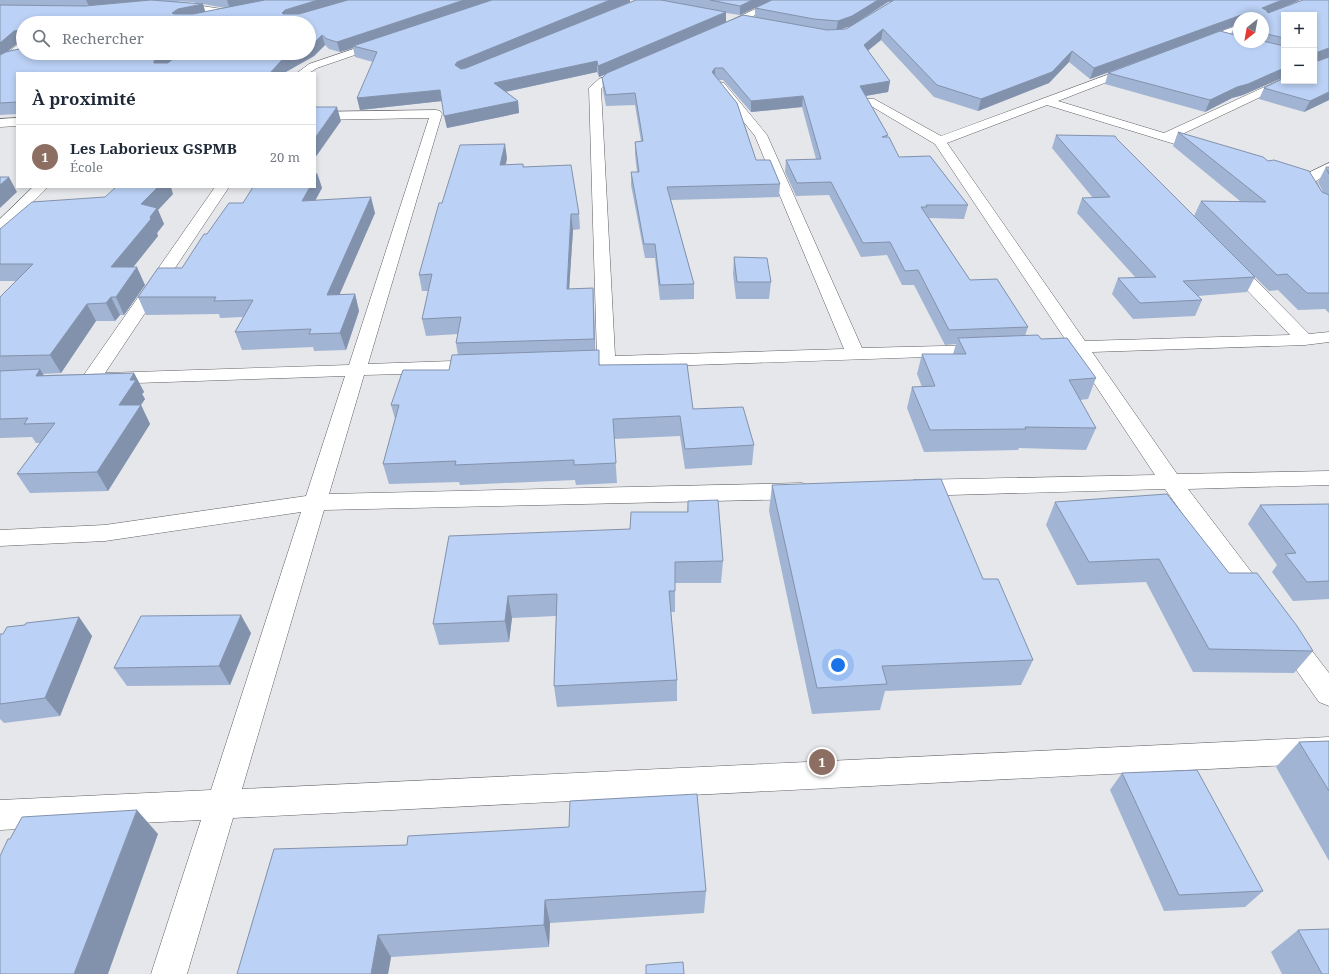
<!DOCTYPE html>
<html lang="fr">
<head>
<meta charset="utf-8">
<style>
  body { margin:0; font-family:"Noto Serif",serif; background:#f2f2f3; color:#1f2937 }
  .controls { position:absolute; right:12px; top:12px; display:grid; overflow:hidden; border-radius:0px; box-shadow:0 2px 6px #0003 }
  .controls button { width:36px; height:36px; display:grid; place-items:center; padding:0; border:0; border-bottom:1px solid #e0e1e3; background:#fff; color:#1f2937; font:20px sans-serif }
  .compass { position:absolute; left:1233px; top:12px; width:36px; height:36px; border-radius:50%; background:#fff; box-shadow:0 2px 6px #0003; rotate:211deg }
  .you { position:absolute; left:838px; top:665px; width:14px; height:14px; margin:-10px; border:3px solid #fff; border-radius:50%; background:#1a73e8; box-shadow:0 0 0 6px #1a73e833 }
  .badge { display:grid; place-items:center; width:26px; height:26px; border-radius:50%; background:#111827; color:#fff; font-size:13px; font-weight:700 }
  .pin { position:absolute; translate:-50% -50%; border:2px solid #fff; box-shadow:0 1px 4px #0006 }
  .list { margin:0; padding:0; list-style:none }
  h2 { display:flex; justify-content:space-between; align-items:center; height:52px; margin:0; padding:0 16px; font-size:17px }
  h2 small { font-size:13px; font-weight:400; color:#747a83 }
  .list li { display:grid; grid-template-columns:26px 1fr auto; gap:12px; align-items:center; box-sizing:border-box; height:64px; padding:0 16px; border-top:1px solid #e0e1e3 }
  .list b { display:block; font-size:15px; white-space:nowrap }
  .list p { margin:0; font-size:13px; white-space:nowrap; color:#747a83 }
  .list em { font-size:13px; font-style:normal; color:#747a83 }
  .icon { flex:none; width:22px; height:22px; fill:none; stroke:currentColor; stroke-width:2; stroke-linecap:round; stroke-linejoin:round }
  .map { position:relative; flex:none; width:1329px; height:974px; overflow:hidden }
  .search { position:absolute; background:#fff; box-shadow:0 2px 6px #0003; left:16px; top:16px; width:300px; height:44px; display:flex; align-items:center; gap:10px; box-sizing:border-box; padding:0 14px; border-radius:22px; color:#747a83; font-size:15px }
  .panel { position:absolute; background:#fff; box-shadow:0 2px 6px #0003; left:16px; top:72px; width:300px; height:116px; border-radius:0px }
  .map>svg:first-child { display:block }
</style>
</head>
<body>
<div class="map">
<svg width="1329" height="974" viewBox="0 0 1329 974">
  <rect width="100%" height="100%" fill="#e5e7ea"/>
  <g fill="none" stroke-linecap="round" stroke-linejoin="round">
    <defs>
      <g id="street">
        <polygon points="775,0 786,0 725,30 722,31 717,28 719,26"/>
        <polygon points="175,2 229,10 234,13 229,16 172,7 170,5 172,3"/>
        <polygon points="1239,25 1239,31 1202,45 1198,46 1193,43 1194,41"/>
        <polygon points="383,39 387,40 388,42 387,44 317,68 309,73 297,73 309,64"/>
        <polygon points="23,42 23,51 12,61 4,61 3,59 4,57 19,43"/>
        <polygon points="1134,65 1138,66 1139,68 1138,70 1058,101 1164,133 1282,79 1284,78 1284,81 1292,81 1290,83 1176,137 1209,146 1210,149 1209,152 1204,153 1047,105 947,143 1085,341 1290,335 1225,267 1223,264 1225,261 1231,259 1237,261 1309,334 1329,332 1329,342 1305,345 1092,352 1177,474 1329,471 1329,485 1188,489 1265,590 1268,597 1265,604 1256,607 1247,604 1165,489 914,496 906,493 903,488 906,483 914,480 1155,475 1074,353 1043,353 1037,352 1034,348 1037,344 1067,342 935,144 866,103 864,101 866,99 874,99 941,136"/>
        <polygon points="628,67 633,70 632,72 607,83 601,89 615,356 844,349 755,136 714,85 720,82 724,83 767,135 862,348 984,345 990,346 993,350 990,354 984,355 606,368 569,369 562,367 560,363 562,359 597,357 589,88 599,79"/>
        <polygon points="436,110 440,111 442,114 368,364 481,360 488,362 490,366 488,370 481,372 364,375 329,494 802,483 810,486 813,491 810,496 802,499 324,510 242,789 1329,737 1329,763 233,818 187,974 151,974 201,820 0,830 0,800 211,790 301,512 105,541 0,546 0,530 105,525 306,496 345,376 107,384 99,381 98,383 91,385 84,383 81,379 215,187 229,187 105,373 349,365 429,118 315,120 315,112"/>
        <polygon points="17,118 17,126 0,127 0,119"/>
        <path d="M1329,163V173L1316,181L1324,198L1329,202V213C1313,209 1308,194 1302,181L1308,173Z"/>
        <polygon points="33,187 48,187 5,230 0,232 0,219"/>
        <polygon points="1287,626 1296,630 1329,673 1329,706 1319,702 1278,644 1274,637 1278,630"/>
      </g>
    </defs>
    <use href="#street" stroke="#5e5f62" stroke-width="1"/>
    <use href="#street" fill="#fff" fill-rule="evenodd"/>
  </g>
  <g fill="#a1b4d3" fill-rule="evenodd">
    <path d="M0,0H630V2L562,30L636,0H1300L1277,10L1303,0H1329V57L1318,61L1329,57V100L1304,112L1259,99L1264,88L1284,78V81H1314V15H1284V77L1243,95L1232,98L1205,112L1105,84L1108,73L1220,31L1231,34L1235,26L1090,79L1069,62L1049,83L978,111L934,97L881,40L868,51L890,81L888,92L866,96L888,135L887,137H889L899,157L930,156L968,205L964,219L929,218L970,280L997,279L1028,327L1025,336L1038,335L1041,339L1067,338L1096,378L1088,399L1080,400L1096,428L1086,450L1019,448L1018,450L924,452L907,408L912,387H922L917,374L922,354H953L956,344L945,345L914,285H902L887,255L861,257L829,195L796,196L785,172L786,160L816,159L802,107L751,112L723,80H718L737,103L756,160H770L780,184L779,197L671,200L694,284V299L660,300L655,258H645L631,185V172H637L635,154V142L641,141L635,105L606,106L603,90L602,78L606,74L599,77L597,72L506,92L518,101L519,113L447,128L442,101L360,110L357,98L373,62L355,57L353,48L340,52L329,49L325,45L314,56L284,73H17V114L0,115ZM771,0L755,8V17L743,15L700,33L726,22V13L740,15ZM173,1L193,2L199,4ZM892,1L846,29H841L851,26L888,2ZM203,4L225,8L205,12ZM1239,18H1263V42H1239ZM23,23H309V53H23ZM20,41L23,48L7,51L19,42Z"/>
    <polygon points="1178,132 1268,161 1323,192 1318,182 1326,167 1329,167 1329,313 1325,309 1298,310 1278,290 1269,291 1255,277 1247,292 1198,296 1202,300 1195,316 1133,319 1112,294 1118,278 1136,278 1077,213 1082,198 1093,198 1052,148 1056,135 1117,139 1232,254 1194,216 1201,201 1240,201 1173,146"/>
    <polygon points="507,158 506,165 523,164 524,167 579,214 580,229 573,230 569,289 593,288 595,351 600,365 693,409 754,445 752,465 685,469 680,436 614,439 617,483 576,485 575,480 460,485 459,482 389,484 383,464 395,419 391,405 449,370 458,355 456,343 458,334 426,336 422,319 429,291 422,291 419,275 442,203"/>
    <polygon points="317,173 322,188 315,200 375,213 339,294 355,294 359,311 346,350 314,351 313,347 242,350 235,332 243,317 220,318 219,314 146,315 138,297 182,268 207,234 243,203"/>
    <polygon points="173,194 158,210 164,224 157,233 158,236 133,267 145,285 124,315 120,315 115,321 96,321 61,373 42,374 44,375 134,373 144,392 142,394 145,399 141,405 150,424 108,491 30,493 17,474 40,443 36,443 32,437 0,438 0,297 16,281 0,281 0,229"/>
    <polygon points="734,257 771,282 769,299 736,299 733,274"/>
    <polygon points="772,485 983,579 1033,660 1021,685 885,691 880,710 812,714 769,511"/>
    <polygon points="688,501 723,561 721,583 675,583 675,612 671,612 677,680 677,701 557,707 554,686 556,616 512,618 509,642 439,645 433,624 687,512"/>
    <polygon points="1055,502 1229,573 1313,651 1294,673 1193,672 1146,582 1077,585 1046,525"/>
    <polygon points="1329,504 1329,599 1293,601 1272,572 1277,565 1248,524 1260,505"/>
    <polygon points="79,617 92,636 60,716 4,723 0,719 0,634 3,634 25,625"/>
    <polygon points="251,633 230,685 127,686 114,668"/>
    <polygon points="1329,741 1329,861 1276,767 1299,742"/>
    <polygon points="1122,773 1263,891 1245,907 1164,911 1110,790"/>
    <polygon points="274,849 706,891 704,913 550,923 549,947 391,957 388,974 237,974"/>
    <polygon points="1298,930 1329,974 1282,974 1271,952"/>
  </g>
  <g fill="#8392ac">
    <polygon points="86,0 157,0 89,6"/>
    <polygon points="227,0 272,0 230,9"/>
    <polygon points="318,0 353,0 284,23 282,13 285,10"/>
    <polygon points="464,0 494,0 353,46 353,48 340,52 337,42"/>
    <polygon points="610,0 630,0 630,2 458,73 455,65 457,62"/>
    <polygon points="752,0 772,0 740,15 740,6"/>
    <polygon points="878,0 898,0 888,2 851,26 836,31 838,21"/>
    <polygon points="1282,0 1300,0 1258,18 1262,8"/>
    <polygon points="203,4 206,14 176,23 172,13 178,9"/>
    <polygon points="726,12 726,22 599,77 598,66"/>
    <polygon points="1244,14 1242,18 1239,18 1239,24 1090,79 1094,68"/>
    <polygon points="883,29 881,40 862,55 864,45"/>
    <polygon points="19,30 20,41 19,42 0,58 0,43 14,31"/>
    <polygon points="322,35 325,45 314,56 284,73 270,73 281,61 297,53 309,53 309,47"/>
    <polygon points="1329,48 1329,57 1314,63 1318,52"/>
    <polygon points="1072,51 1069,62 1049,83 978,111 981,99"/>
    <polygon points="163,53 183,53 175,57 158,72 154,63 154,61"/>
    <polygon points="597,61 597,72 495,94 494,83"/>
    <polygon points="715,68 715,80 712,72"/>
    <polygon points="1284,68 1284,77 1243,95 1232,98 1205,112 1210,100 1237,87"/>
    <polygon points="890,81 888,92 859,97 860,86"/>
    <polygon points="440,90 442,101 360,110 357,98"/>
    <polygon points="1329,92 1329,100 1304,112 1310,101"/>
    <polygon points="803,96 802,107 751,112 751,101"/>
    <polygon points="518,101 519,113 447,128 444,116"/>
    <polygon points="337,107 341,121 315,158 315,138"/>
    <polygon points="505,144 507,158 502,179 500,165"/>
    <polygon points="317,173 322,188 307,216 302,201 310,187 315,187 315,177"/>
    <polygon points="9,177 17,192 0,208 0,185"/>
    <polygon points="158,187 171,187 173,194 158,210 164,224 157,233 158,236 119,285 111,267 141,204"/>
    <polygon points="371,197 375,213 332,312 327,295"/>
    <polygon points="571,214 573,230 568,306 567,289"/>
    <polygon points="137,267 145,285 124,315 116,297"/>
    <polygon points="593,288 594,305 595,356 594,339"/>
    <polygon points="355,294 359,311 346,350 340,333"/>
    <polygon points="111,297 120,315 115,321 106,303"/>
    <polygon points="87,304 96,321 61,373 50,355"/>
    <polygon points="40,369 51,388 36,376"/>
    <polygon points="134,373 144,392 142,394 145,399 132,418 141,405 150,424 108,491 97,472 119,405 130,380"/>
    <polygon points="508,596 512,618 509,642 505,621"/>
    <polygon points="241,615 251,633 230,685 219,666"/>
    <polygon points="79,617 92,636 60,716 45,698"/>
    <polygon points="137,810 158,834 108,974 74,974"/>
    <polygon points="545,900 550,923 549,947 544,925"/>
    <polygon points="378,935 391,957 388,974 371,974"/>
  </g>
  <g fill="#bbd1f5" stroke="#8392ac">
    <polygon points="151,0 203,4 178,9 172,13 174,14 193,14 265,0 318,0 285,10 282,13 283,14 299,14 348,0 464,0 337,42 327,39 322,35 312,45 309,47 309,23 23,23 23,41 19,41 19,30 14,31 0,43 0,5 85,6"/>
    <polygon points="492,0 610,0 457,62 455,65 461,69 466,68 636,0 661,0 726,12 598,66 597,61 494,83 518,101 444,116 440,90 357,98 377,52 353,46"/>
    <polygon points="710,0 752,0 740,6"/>
    <polygon points="772,0 878,0 852,16 838,21 814,19 755,8"/>
    <polygon points="894,0 1282,0 1262,8 1266,10 1268,13 1303,0 1329,0 1329,48 1318,52 1318,61 1329,57 1329,92 1310,101 1264,88 1284,78 1284,81 1314,81 1314,15 1284,15 1284,38 1263,33 1263,18 1244,18 1244,14 1094,68 1072,51 1052,72 981,99 937,85 883,29 864,45 890,81 860,86 888,135 882,137 889,137 899,157 930,156 968,205 926,205 927,207 921,207 970,280 997,279 1028,327 949,330 918,270 905,271 890,242 863,243 831,182 797,183 786,160 821,159 803,96 751,101 723,68 715,68 712,72 737,103 756,160 770,160 780,184 667,187 694,284 660,285 655,244 644,244 631,172 639,172 635,142 643,141 635,93 606,95 602,78 607,73 743,15 827,30 846,29"/>
    <polygon points="1239,24 1239,27 1235,26"/>
    <polygon points="1220,31 1239,36 1239,42 1263,42 1263,41 1284,46 1284,68 1248,84 1237,87 1210,100 1108,73"/>
    <polygon points="23,48 23,53 163,53 154,61 154,63 168,63 180,53 297,53 281,61 270,73 17,73 17,102 0,103 0,55 6,52"/>
    <polygon points="315,107 337,107 315,138"/>
    <polygon points="1178,132 1263,157 1268,161 1274,160 1309,171 1322,192 1329,195 1329,293 1307,293 1287,274 1277,275 1201,201 1266,202"/>
    <polygon points="1056,135 1115,136 1117,139 1255,277 1183,281 1202,300 1140,303 1118,278 1156,277 1082,198 1110,197"/>
    <polygon points="505,144 500,165 523,164 523,167 571,165 579,214 571,214 567,289 593,288 594,339 456,343 461,317 422,319 432,274 419,275 439,203 442,203 460,145"/>
    <polygon points="1326,167 1329,167 1329,174"/>
    <polygon points="0,177 9,177 0,185"/>
    <polygon points="116,187 158,187 141,204 157,208 150,217 151,219 111,267 137,267 116,297 111,297 106,303 87,304 50,355 0,356 0,297 33,264 0,264 0,229 32,202 105,197"/>
    <polygon points="253,187 310,187 302,201 371,197 327,295 355,294 340,333 309,334 311,329 235,332 253,300 214,301 216,297 138,297 158,268 182,268 204,234 207,234 229,203 243,203"/>
    <polygon points="734,257 767,258 771,282 737,282"/>
    <polygon points="1038,335 1041,339 1067,338 1096,378 1069,380 1096,428 1025,427 1026,429 930,430 912,387 935,386 922,354 966,354 958,338"/>
    <polygon points="599,350 599,365 687,364 693,409 743,407 754,445 685,449 680,416 613,419 616,463 574,465 574,460 455,465 456,461 383,464 399,405 391,405 403,370 449,370 452,355"/>
    <polygon points="40,369 36,376 134,373 130,380 136,380 119,405 141,405 97,472 17,474 55,423 24,424 28,418 0,419 0,371"/>
    <polygon points="941,479 983,579 998,579 1033,660 882,666 887,684 817,688 772,485"/>
    <polygon points="1167,494 1229,573 1257,573 1297,626 1313,651 1209,649 1159,559 1089,562 1055,502"/>
    <polygon points="718,500 723,561 675,562 675,591 669,591 677,680 554,686 557,594 508,596 505,621 433,624 449,536 630,529 631,512 688,512 688,501"/>
    <polygon points="1329,504 1329,581 1307,582 1285,554 1296,553 1260,505"/>
    <polygon points="241,615 219,666 114,668 141,616"/>
    <polygon points="79,617 45,698 0,704 0,634 3,634 7,627 25,625 26,623"/>
    <polygon points="1329,741 1329,791 1299,742"/>
    <polygon points="1197,770 1263,891 1179,895 1122,773"/>
    <polygon points="697,794 706,891 545,900 544,925 378,935 371,974 237,974 274,849 407,845 408,836 569,827 570,801"/>
    <polygon points="137,810 74,974 0,974 0,856 8,839 10,839 22,817"/>
    <polygon points="1329,929 1329,974 1322,974 1298,930"/>
    <polygon points="683,962 684,974 646,974 646,965"/>
  </g>
</svg>
<div class="controls">
<button>+</button>
<button>−</button>
</div>
<svg class="compass" viewBox="-18 -18 36 36"><path d="M0-13l5 13h-10z" fill="#e53935"/><path d="M0 13l5-13h-10z" fill="#747a83"/></svg>
<div class="you"></div>
<div class="pin badge" style="left:822px;top:762px;background:#8d6e63">1</div>
<div class="search"><svg class="icon" aria-label="search" viewBox="0 0 24 24"><circle cx="10" cy="10" r="6"/><path d="M15 15l6 6"/></svg>Rechercher</div>
<section class="panel">
<h2>À proximité<small></small></h2>
<ul class="list">
<li><span class="badge" style="background:#8d6e63">1</span><div><b>Les Laborieux GSPMB</b><p>École</p></div><em>20 m</em></li>
</ul>
</section>
</div>
</body>
</html>
